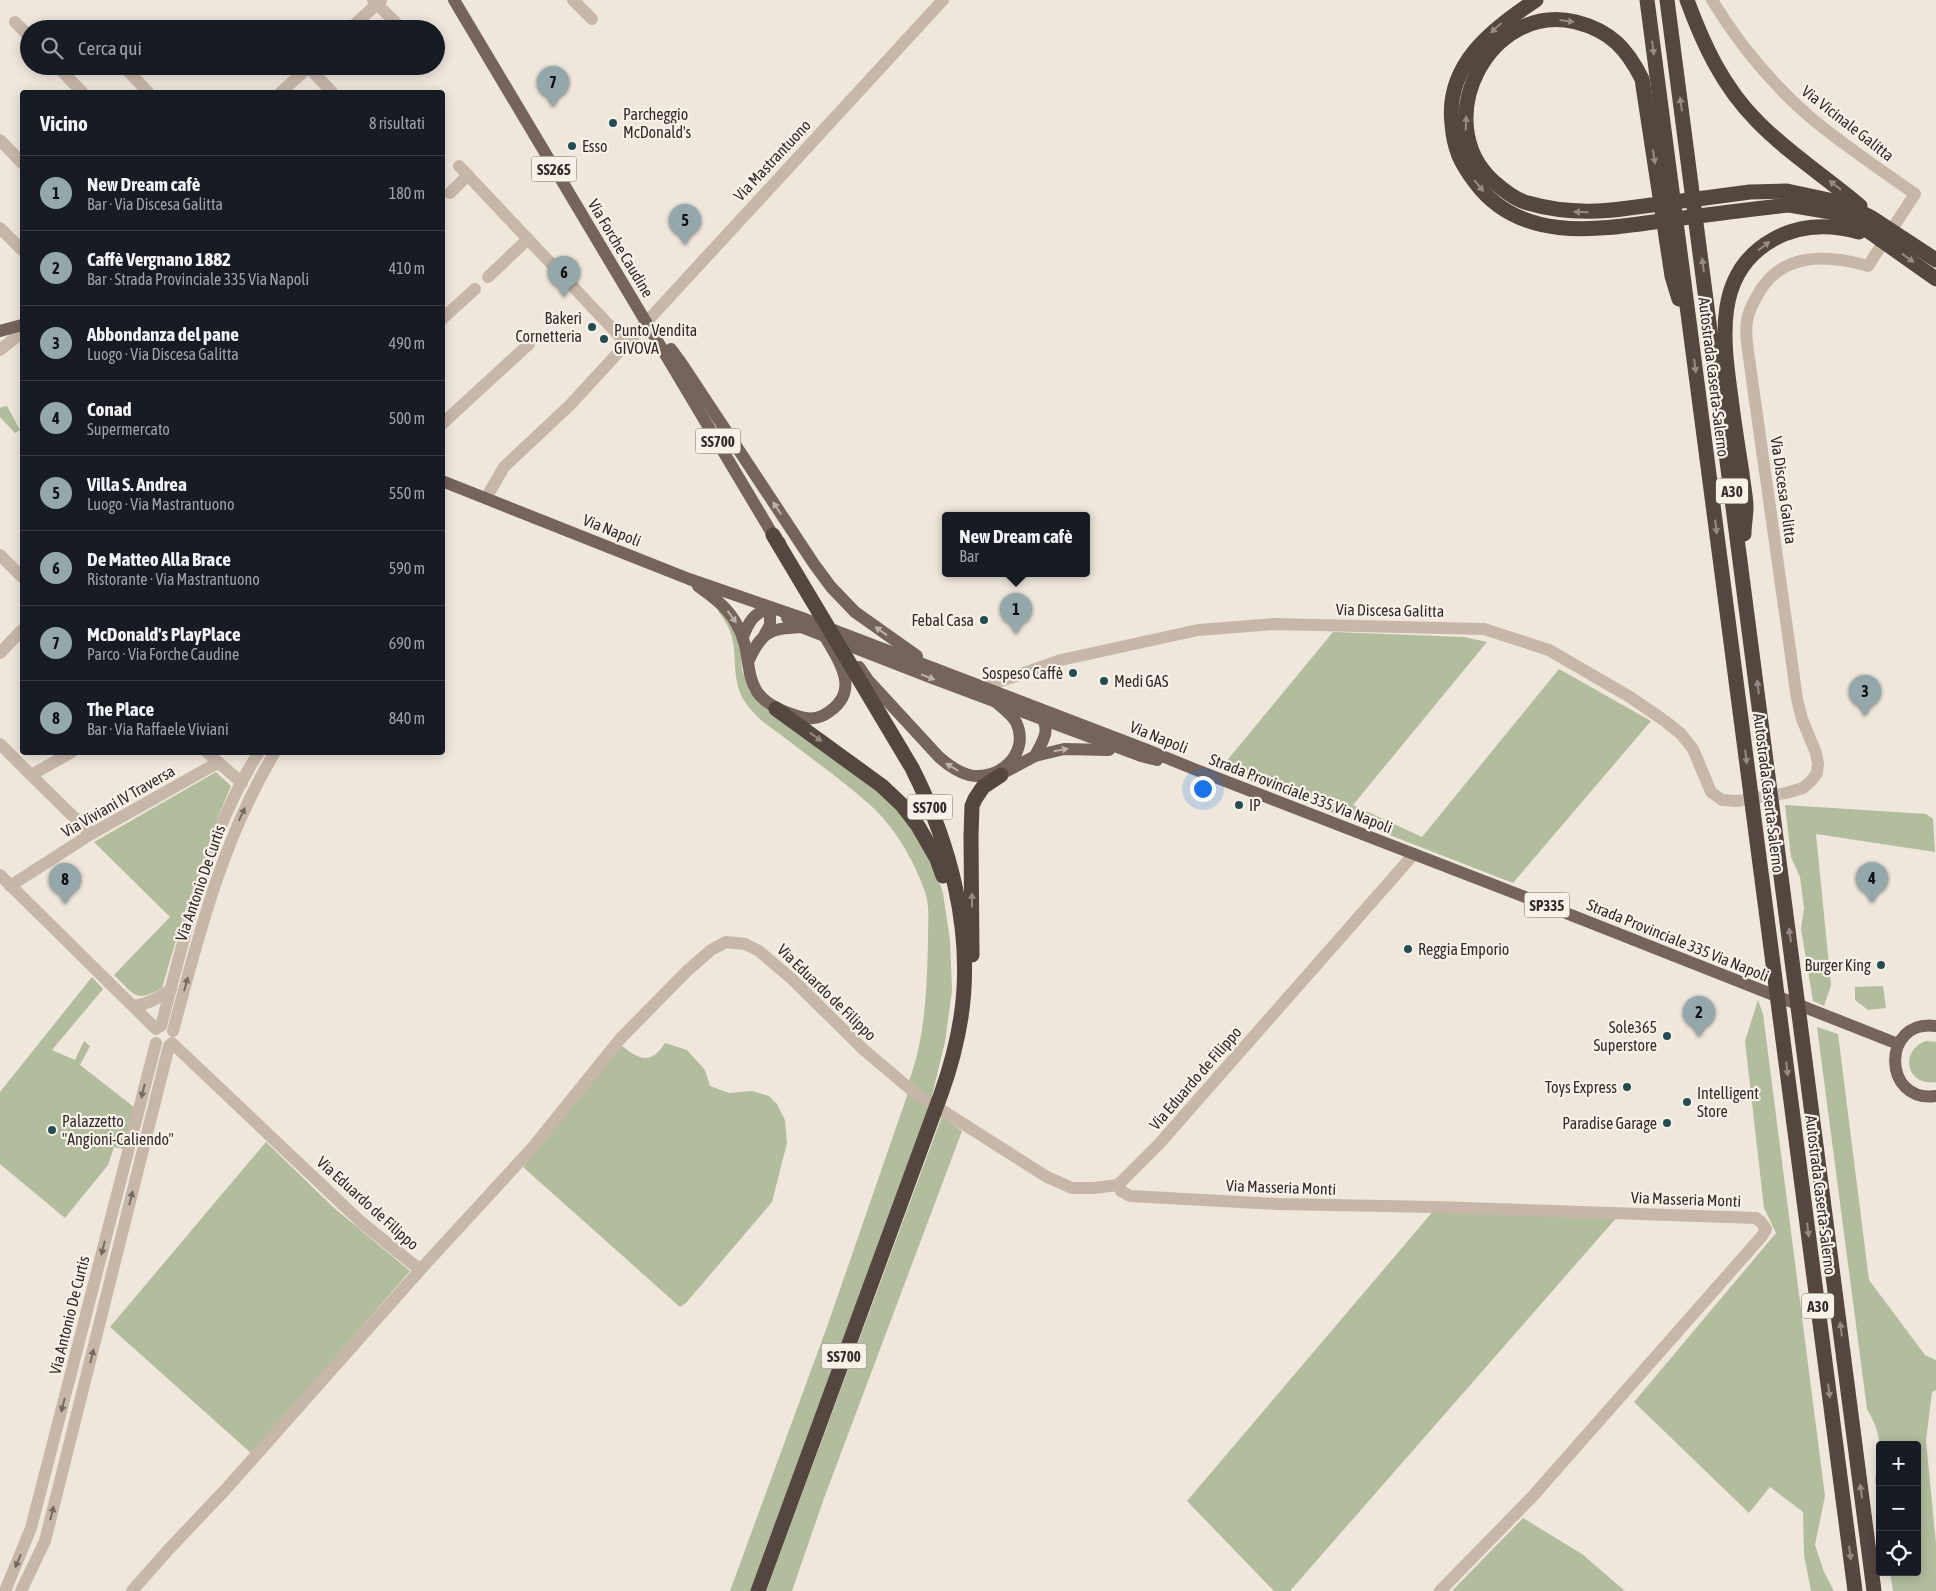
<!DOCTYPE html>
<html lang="it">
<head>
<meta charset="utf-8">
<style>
  body { margin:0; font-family:"Asap Condensed",sans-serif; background:#20242c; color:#f1f3f6 }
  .controls { position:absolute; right:15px; bottom:15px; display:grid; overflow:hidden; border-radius:5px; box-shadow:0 2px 12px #0003 }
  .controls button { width:45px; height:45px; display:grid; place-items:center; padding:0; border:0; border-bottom:1px solid #363941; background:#171b24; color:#f1f3f6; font:25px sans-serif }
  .you { position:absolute; left:1202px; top:788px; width:18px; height:18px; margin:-12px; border:4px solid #fff; border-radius:50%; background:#1a73e8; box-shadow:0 0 0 8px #1a73e833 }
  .badge { display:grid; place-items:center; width:32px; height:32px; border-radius:50%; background:#94a8ac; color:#111; font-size:16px; font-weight:700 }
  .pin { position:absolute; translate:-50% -41px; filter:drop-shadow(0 1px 2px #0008) }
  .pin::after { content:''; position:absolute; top:26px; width:18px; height:15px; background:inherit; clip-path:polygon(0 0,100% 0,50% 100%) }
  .popup { position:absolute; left:942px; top:512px; width:148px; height:65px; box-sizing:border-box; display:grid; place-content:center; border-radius:5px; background:#171b24; filter:drop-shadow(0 1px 4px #0005); font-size:16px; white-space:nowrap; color:#9ea1a6 }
  .popup b { font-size:19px; color:#f1f3f6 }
  .popup::after { content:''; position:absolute; left:50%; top:100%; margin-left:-10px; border:10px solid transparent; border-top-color:#171b24 }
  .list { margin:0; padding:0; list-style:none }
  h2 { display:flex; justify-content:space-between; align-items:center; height:65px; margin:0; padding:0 20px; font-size:21px }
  h2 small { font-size:16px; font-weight:400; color:#9ea1a6 }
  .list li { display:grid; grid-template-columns:32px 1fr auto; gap:15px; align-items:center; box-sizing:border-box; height:75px; padding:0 20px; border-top:1px solid #363941 }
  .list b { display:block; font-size:19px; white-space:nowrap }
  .list p { margin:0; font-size:16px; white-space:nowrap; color:#9ea1a6 }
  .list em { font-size:16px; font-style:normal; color:#9ea1a6 }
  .icon { flex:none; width:28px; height:28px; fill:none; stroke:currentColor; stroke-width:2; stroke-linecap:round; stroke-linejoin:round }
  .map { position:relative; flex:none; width:1936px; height:1591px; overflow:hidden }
  .search { position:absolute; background:#171b24; box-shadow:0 2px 12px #0003; left:20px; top:20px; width:425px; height:55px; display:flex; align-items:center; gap:12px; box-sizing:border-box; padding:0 18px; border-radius:28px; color:#9ea1a6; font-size:19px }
  .panel { position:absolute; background:#171b24; box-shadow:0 2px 12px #0003; left:20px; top:90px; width:425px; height:665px; border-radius:5px }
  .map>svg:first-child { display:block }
</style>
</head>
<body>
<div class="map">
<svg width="1936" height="1591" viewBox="0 0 1936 1591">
  <rect width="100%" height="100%" fill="#efe7dc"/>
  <g fill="#b1bd9d">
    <polygon points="5,406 7,406 20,430 15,433 0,417 0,408"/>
    <path d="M721,609L730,621L741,650L742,670L749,691L763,706L860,774L900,811L931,858L943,893L950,940L952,991L945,1042L931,1100L908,1083C926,1039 927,984 928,937C928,922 930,907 925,892C914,860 894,826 869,804C842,780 813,760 785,738C776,731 764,724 756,715C749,708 742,699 739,690C730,659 742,641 718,611Z"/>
    <polygon points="1333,632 1464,637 1487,642 1353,805 1422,837 1559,669 1651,721 1513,883 1220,769"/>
    <path d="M216,772L231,786C202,852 182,920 162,988C135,1004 134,994 114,975L170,917L94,842Z"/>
    <polygon points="1785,805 1926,814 1933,819 1935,852 1816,834 1831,985 1824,1006 1813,1001 1801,929 1804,908 1800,877 1791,857"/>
    <polygon points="92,977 103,989 52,1050 75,1060 84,1041 90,1046 80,1065 134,1107 123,1149 114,1147 108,1165 65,1218 0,1164 0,1092"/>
    <polygon points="1883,986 1886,1008 1868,1010 1855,1000 1855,987"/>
    <polygon points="1758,1000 1763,1014 1825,1496 1815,1545 1824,1572 1834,1591 1811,1591 1804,1555 1803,1512 1770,1487 1749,1513 1634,1402 1776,1233 1764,1208 1745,1041"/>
    <path d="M1817,1027L1838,1034L1869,1280L1925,1355L1936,1360V1390L1932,1392L1926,1441L1936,1544V1591H1893L1890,1572H1917V1445H1880C1878,1431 1874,1421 1867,1409Z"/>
    <path d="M1926,1041L1936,1042V1082C1907,1087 1898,1051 1926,1041Z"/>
    <path d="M665,1043L687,1050L705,1070L710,1086L729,1093L752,1091L769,1096L777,1104L785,1120L787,1143L772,1202L686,1303L680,1307L523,1167L622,1046C640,1060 651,1065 665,1043Z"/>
    <polygon points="908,1093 929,1106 750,1591 730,1591 828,1324"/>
    <polygon points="942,1116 962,1131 823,1501 792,1591 766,1591"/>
    <polygon points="266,1142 333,1207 410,1271 252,1454 110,1327"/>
    <polygon points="1435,1209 1618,1216 1290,1591 1274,1591 1187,1501"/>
    <polygon points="1880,1460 1880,1507 1875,1479"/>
    <polygon points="1523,1518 1582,1554 1625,1591 1452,1591"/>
  </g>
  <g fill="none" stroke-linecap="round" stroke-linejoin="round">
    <polyline stroke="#cac2b8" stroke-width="12" stroke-dasharray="12 6" stroke-linecap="butt" points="1737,801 1786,793"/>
    <g stroke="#c6b7a9" stroke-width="12">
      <polyline points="373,0 402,29"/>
      <polyline points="573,0 592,19"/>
      <path d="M1712,0C1738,43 1772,84 1810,117C1843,145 1880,169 1915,194L1896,223"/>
      <polyline points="15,22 29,36"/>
      <polyline points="87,28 88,29"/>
      <polyline points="350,29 381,0"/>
      <polyline points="57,66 82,92"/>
      <polyline points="123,66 148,92"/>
      <polyline points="309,68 332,92"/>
      <polyline points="281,92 310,66"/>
      <polyline points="0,140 22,163"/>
      <polyline points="459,166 626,343"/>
      <polyline points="450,193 468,175"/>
      <polyline points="0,228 22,250"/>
      <polyline points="488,277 528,239"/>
      <polyline points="442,319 475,289"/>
      <polyline points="0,350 15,338 15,327"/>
      <polyline points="442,424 529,344"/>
      <polyline points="486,498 504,467 570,405 943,0"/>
      <polyline points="0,555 22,577"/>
      <polyline points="0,653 22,630"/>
      <polyline points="984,687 1061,660 1198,630 1274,624 1484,629 1549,650 1630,697 1665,721 1681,734 1693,749 1711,792 1722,800 1737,801"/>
      <polyline points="0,744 31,775 72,752"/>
      <polyline points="207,752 219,763"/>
      <polyline points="31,775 91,834"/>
      <path d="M1786,793L1803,788L1811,781L1817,773L1818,764L1816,753L1802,719L1797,699L1748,351C1747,341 1745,331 1747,321C1748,312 1753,303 1757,296C1780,252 1826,254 1868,266L1879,249"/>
      <polyline points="0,875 156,1029"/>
      <polyline points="10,886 91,834 210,767 219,763 242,783"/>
      <path d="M134,1006C148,1004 160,998 171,989"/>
      <path d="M161,1026C186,933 206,835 259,752"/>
      <path d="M173,1031C199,934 222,840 275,752"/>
      <polyline points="172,1043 360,1221 414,1265 421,1269"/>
      <polyline points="1118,1185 1121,1191 1130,1196 1278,1204 1436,1207 1756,1218 1761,1222 1766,1229 1762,1236 1532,1497 1440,1591"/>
      <polyline points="5,1591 31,1528 156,1043"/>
      <polyline points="21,1591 45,1541 169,1046"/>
      <polyline points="132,1591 169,1549 226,1489 421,1269 533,1147 620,1039 687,971 711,950 726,942 745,944 759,951 792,979 864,1050 915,1093 1047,1177 1072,1188 1094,1188 1118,1185 1159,1144 1414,854"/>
    </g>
    <g stroke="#75645b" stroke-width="12">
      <polyline points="454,0 773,535 780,543"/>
      <polyline points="0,331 22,325"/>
      <polyline points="671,349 682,364 814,564 831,587 855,612 917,656"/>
      <polyline points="442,481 689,579 805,619 1145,749 1194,769 1538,902 1898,1044"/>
      <path d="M698,586C712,596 727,607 736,623C759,662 733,694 791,714C802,718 812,721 824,715C863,693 840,663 824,635"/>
      <polyline points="787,618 801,627 932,678 1141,756 1157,760"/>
      <polyline points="765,634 770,625 770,608"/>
      <path d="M743,637C749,621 754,613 770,608"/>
      <path d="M748,662C762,631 769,629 801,627"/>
      <path d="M859,667L868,680L939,757C948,765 957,772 969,775C999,782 1031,753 1016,722C1012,715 1004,709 997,703"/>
      <path d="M1035,756C1042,742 1052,730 1040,715"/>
      <polyline points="1007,771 1035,756 1064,749 1109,750"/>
      <path d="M1936,1026C1881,1018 1882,1104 1936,1096"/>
    </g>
    <g stroke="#544740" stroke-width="15">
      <path d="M1536,0C1492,29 1445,65 1452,124C1454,149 1460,162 1475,182C1523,247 1608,228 1676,219C1713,214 1751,209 1789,205L1831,212L1857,223L1936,279"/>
      <polyline points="1647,0 1855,1591"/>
      <polyline points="1667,0 1874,1591"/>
      <path d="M1687,0C1703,44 1723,87 1757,121C1788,153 1826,177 1860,206"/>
      <path d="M1679,299L1672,276L1642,79C1627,49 1611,31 1576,22C1490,1 1428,121 1493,181C1503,190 1515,200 1528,203C1562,213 1595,213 1629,208L1750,192L1787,191L1843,203L1872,218L1936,260"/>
      <path d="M1744,534C1744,525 1746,516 1746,507C1746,496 1743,484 1742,473C1738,448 1734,423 1731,398C1723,340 1713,272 1774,239C1801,224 1830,224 1859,232"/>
      <polyline points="776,709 882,786 902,805 918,826 937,859 943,876"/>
      <polyline points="972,955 971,836 972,806 975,799 983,787 1001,775"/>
      <path d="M758,1591L941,1094C950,1069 957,1043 961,1017C974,932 950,843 912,768L773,535"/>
    </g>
  </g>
  <defs><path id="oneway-solid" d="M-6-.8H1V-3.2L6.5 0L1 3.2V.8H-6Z" transform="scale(1.25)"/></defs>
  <g fill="#968b83">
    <use href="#oneway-solid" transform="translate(1567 21) rotate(7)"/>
    <use href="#oneway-solid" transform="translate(1496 28) rotate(138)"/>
    <use href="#oneway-solid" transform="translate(1653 48) rotate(83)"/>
    <use href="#oneway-solid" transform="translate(1681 104) rotate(-98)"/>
    <use href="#oneway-solid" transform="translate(1466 123) rotate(-88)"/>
    <use href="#oneway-solid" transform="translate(1654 157) rotate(82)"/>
    <use href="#oneway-solid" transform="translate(1835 185) rotate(-142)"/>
    <use href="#oneway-solid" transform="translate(1479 186) rotate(51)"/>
    <use href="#oneway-solid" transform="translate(1581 212) rotate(-178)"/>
    <use href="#oneway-solid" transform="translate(1764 246) rotate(-37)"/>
    <use href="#oneway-solid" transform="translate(1908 258) rotate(36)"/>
    <use href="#oneway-solid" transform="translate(1703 265) rotate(-97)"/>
    <use href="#oneway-solid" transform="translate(1695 366) rotate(83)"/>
    <use href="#oneway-solid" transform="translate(1716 527) rotate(83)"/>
    <use href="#oneway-solid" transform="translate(1758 687) rotate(-97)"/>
    <use href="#oneway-solid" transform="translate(816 737) rotate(36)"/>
    <use href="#oneway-solid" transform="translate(1746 757) rotate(83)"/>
    <use href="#oneway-solid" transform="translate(972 900) rotate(-91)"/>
    <use href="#oneway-solid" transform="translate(1790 935) rotate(-98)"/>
    <use href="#oneway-solid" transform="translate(1787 1069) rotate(83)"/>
    <use href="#oneway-solid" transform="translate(1808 1230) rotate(83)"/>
    <use href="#oneway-solid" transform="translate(1841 1329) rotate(-97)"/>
    <use href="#oneway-solid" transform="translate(1829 1391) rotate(83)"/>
    <use href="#oneway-solid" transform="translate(1861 1491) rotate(-98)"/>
    <use href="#oneway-solid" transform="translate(1850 1553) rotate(83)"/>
  </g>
  <g fill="#bdb2a9">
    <use href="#oneway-solid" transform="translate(777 508) rotate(-123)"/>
    <use href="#oneway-solid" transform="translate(732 617) rotate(54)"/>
    <use href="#oneway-solid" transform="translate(881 631) rotate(-144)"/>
    <use href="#oneway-solid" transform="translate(928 677) rotate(21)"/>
    <use href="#oneway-solid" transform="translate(1061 750) rotate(-10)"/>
    <use href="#oneway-solid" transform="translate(952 767) rotate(-148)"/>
  </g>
  <g fill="#766b62">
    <use href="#oneway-solid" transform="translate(242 814) rotate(-65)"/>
    <use href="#oneway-solid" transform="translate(186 984) rotate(-75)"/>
    <use href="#oneway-solid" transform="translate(143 1091) rotate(104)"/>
    <use href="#oneway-solid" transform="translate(131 1198) rotate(-76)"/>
    <use href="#oneway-solid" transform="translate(103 1248) rotate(104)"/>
    <use href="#oneway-solid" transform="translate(92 1356) rotate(-76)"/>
    <use href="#oneway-solid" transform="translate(63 1405) rotate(104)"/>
    <use href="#oneway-solid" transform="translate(52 1513) rotate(-76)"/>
    <use href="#oneway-solid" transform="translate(18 1561) rotate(113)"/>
  </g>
  <g fill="#224d52" stroke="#f8f1e8" stroke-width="2">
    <circle cx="613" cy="123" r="5"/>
    <circle cx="572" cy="146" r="5"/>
    <circle cx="592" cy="327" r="5"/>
    <circle cx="604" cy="339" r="5"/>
    <circle cx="984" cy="620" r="5"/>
    <circle cx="1073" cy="673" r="5"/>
    <circle cx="1104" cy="681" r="5"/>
    <circle cx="1239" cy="805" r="5"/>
    <circle cx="1408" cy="949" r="5"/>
    <circle cx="1881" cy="965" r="5"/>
    <circle cx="1667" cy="1036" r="5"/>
    <circle cx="1627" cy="1087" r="5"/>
    <circle cx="1687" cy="1102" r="5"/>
    <circle cx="1667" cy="1123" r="5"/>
    <circle cx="52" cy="1130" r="5"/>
  </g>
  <g text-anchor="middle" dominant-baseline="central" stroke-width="4.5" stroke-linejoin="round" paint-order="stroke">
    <g fill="#f8f1e8" stroke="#6f6762" stroke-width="1">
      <rect x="531.5" y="156.5" width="45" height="25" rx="4"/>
      <rect x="695.5" y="428.5" width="45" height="25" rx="4"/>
      <rect x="1716" y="478.5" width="32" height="25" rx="4"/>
      <rect x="907.5" y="794.5" width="45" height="25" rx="4"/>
      <rect x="1524.5" y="892.5" width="45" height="25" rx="4"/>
      <rect x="1802" y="1293.5" width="32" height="25" rx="4"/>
      <rect x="821.5" y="1343.5" width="45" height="25" rx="4"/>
    </g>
    <g font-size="15" font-weight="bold" fill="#342c28">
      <text x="554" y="169">SS265</text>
      <text x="718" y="441">SS700</text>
      <text x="1732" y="491">A30</text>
      <text x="930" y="807">SS700</text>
      <text x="1547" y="905">SP335</text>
      <text x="1818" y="1306">A30</text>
      <text x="844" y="1356">SS700</text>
    </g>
    <g font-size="16" fill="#342c28" stroke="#f8f1e8" text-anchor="start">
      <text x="623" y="114">Parcheggio<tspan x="623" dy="18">McDonald's</tspan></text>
      <text x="582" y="146">Esso</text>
      <text x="582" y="318" text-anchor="end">Bakerì<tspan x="582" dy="18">Cornetteria</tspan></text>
      <text x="614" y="330">Punto Vendita<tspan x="614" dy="18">GIVOVA</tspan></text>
      <text x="974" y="620" text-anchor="end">Febal Casa</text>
      <text x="1063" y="673" text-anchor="end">Sospeso Caffè</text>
      <text x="1114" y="681">Medi GAS</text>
      <text x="1249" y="805">IP</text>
      <text x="1418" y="949">Reggia Emporio</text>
      <text x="1871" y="965" text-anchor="end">Burger King</text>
      <text x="1657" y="1027" text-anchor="end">Sole365<tspan x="1657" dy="18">Superstore</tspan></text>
      <text x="1617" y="1087" text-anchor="end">Toys Express</text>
      <text x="1697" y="1093">Intelligent<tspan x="1697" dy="18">Store</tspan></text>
      <text x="62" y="1121">Palazzetto<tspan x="62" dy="18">"Angioni-Caliendo"</tspan></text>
      <text x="1657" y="1123" text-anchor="end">Paradise Garage</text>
    </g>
    <g font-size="16" fill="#342c28" stroke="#f8f1e8">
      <text transform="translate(1848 123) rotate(38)">Via Vicinale Galitta</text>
      <text transform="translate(772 160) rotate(-47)">Via Mastrantuono</text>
      <text transform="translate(621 248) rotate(59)">Via Forche Caudine</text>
      <text transform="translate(1714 377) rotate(83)">Autostrada Caserta-Salerno</text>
      <text transform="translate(1784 490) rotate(82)">Via Discesa Galitta</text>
      <text transform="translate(612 530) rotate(22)">Via Napoli</text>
      <text transform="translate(1390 610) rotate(1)">Via Discesa Galitta</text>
      <text transform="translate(1159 737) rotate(22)">Via Napoli</text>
      <text transform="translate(1301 793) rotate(21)">Strada Provinciale 335 Via Napoli</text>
      <text transform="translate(1769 793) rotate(83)">Autostrada Caserta-Salerno</text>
      <text transform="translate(118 801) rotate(-30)">Via Viviani IV Traversa</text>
      <text transform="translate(200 883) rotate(-71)">Via Antonio De Curtis</text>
      <text transform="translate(1678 940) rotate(22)">Strada Provinciale 335 Via Napoli</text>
      <text transform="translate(827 992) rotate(44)">Via Eduardo de Filippo</text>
      <text transform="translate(1195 1078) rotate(-49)">Via Eduardo de Filippo</text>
      <text transform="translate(1281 1187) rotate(2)">Via Masseria Monti</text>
      <text transform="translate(1821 1195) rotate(83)">Autostrada Caserta-Salerno</text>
      <text transform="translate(1686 1199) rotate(2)">Via Masseria Monti</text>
      <text transform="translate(368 1203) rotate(42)">Via Eduardo de Filippo</text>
      <text transform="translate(69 1315) rotate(-76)">Via Antonio De Curtis</text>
    </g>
  </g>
</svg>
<div class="controls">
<button>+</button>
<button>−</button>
<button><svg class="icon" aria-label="locate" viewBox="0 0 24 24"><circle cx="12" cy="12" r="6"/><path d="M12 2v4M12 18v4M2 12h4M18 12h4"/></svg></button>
</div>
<div class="you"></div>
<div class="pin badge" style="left:1016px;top:634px">1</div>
<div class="popup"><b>New Dream cafè</b>Bar</div>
<div class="pin badge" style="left:1699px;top:1037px">2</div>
<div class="pin badge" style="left:1865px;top:716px">3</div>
<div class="pin badge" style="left:1872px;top:903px">4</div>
<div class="pin badge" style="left:685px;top:245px">5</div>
<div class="pin badge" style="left:564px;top:297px">6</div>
<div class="pin badge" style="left:553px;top:107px">7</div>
<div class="pin badge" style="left:65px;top:904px">8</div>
<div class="search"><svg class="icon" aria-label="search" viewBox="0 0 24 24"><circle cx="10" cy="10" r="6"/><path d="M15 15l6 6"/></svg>Cerca qui</div>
<section class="panel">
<h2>Vicino<small>8 risultati</small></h2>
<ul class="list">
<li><span class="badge">1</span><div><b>New Dream cafè</b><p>Bar · Via Discesa Galitta</p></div><em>180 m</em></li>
<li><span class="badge">2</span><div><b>Caffè Vergnano 1882</b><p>Bar · Strada Provinciale 335 Via Napoli</p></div><em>410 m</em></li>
<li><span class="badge">3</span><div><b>Abbondanza del pane</b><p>Luogo · Via Discesa Galitta</p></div><em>490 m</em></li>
<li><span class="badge">4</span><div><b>Conad</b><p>Supermercato</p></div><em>500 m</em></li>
<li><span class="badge">5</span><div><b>Villa S. Andrea</b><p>Luogo · Via Mastrantuono</p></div><em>550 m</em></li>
<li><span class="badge">6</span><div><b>De Matteo Alla Brace</b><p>Ristorante · Via Mastrantuono</p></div><em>590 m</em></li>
<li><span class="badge">7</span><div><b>McDonald's PlayPlace</b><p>Parco · Via Forche Caudine</p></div><em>690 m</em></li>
<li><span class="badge">8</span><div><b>The Place</b><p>Bar · Via Raffaele Viviani</p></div><em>840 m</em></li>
</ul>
</section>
</div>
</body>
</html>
